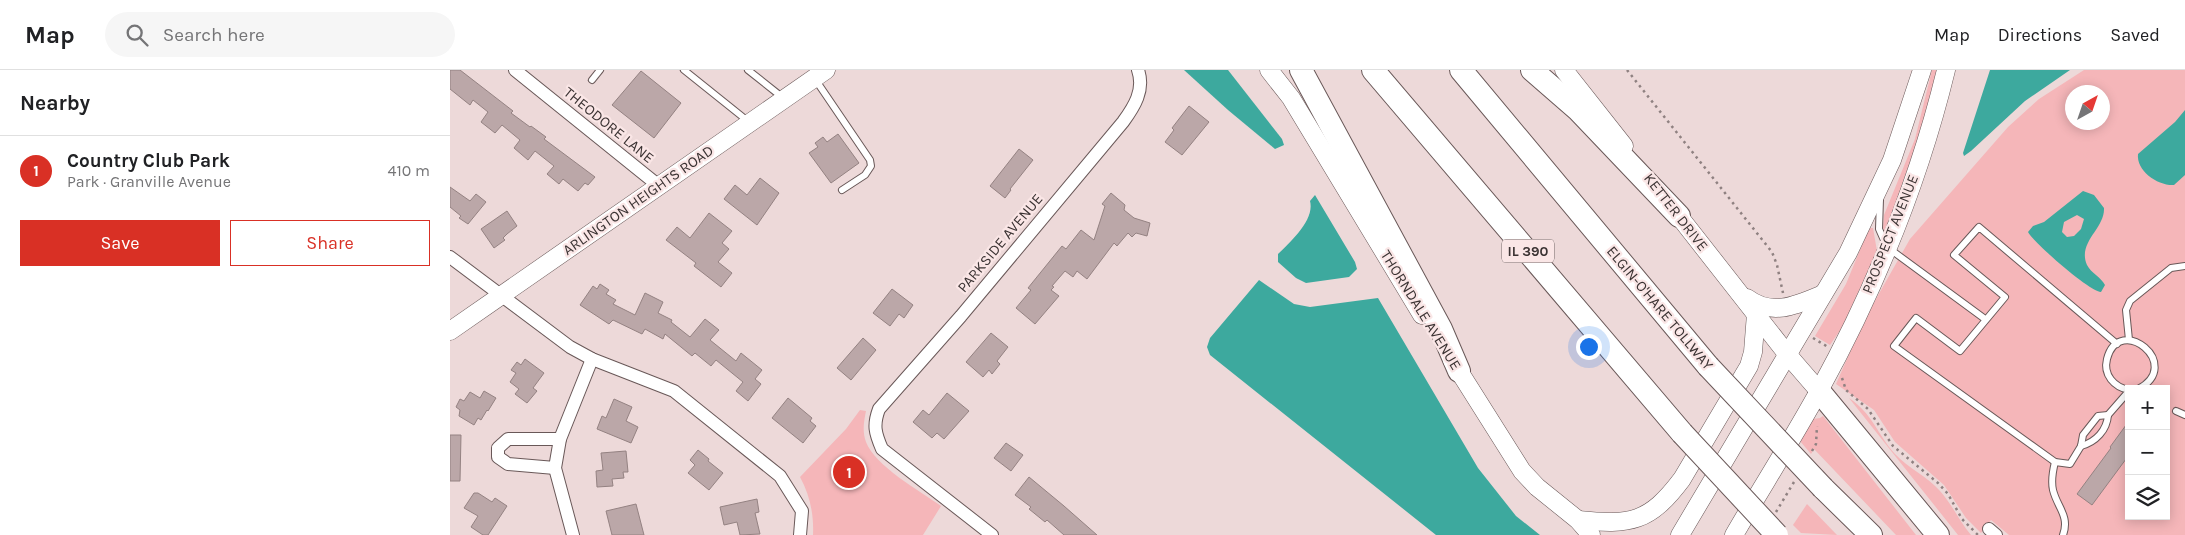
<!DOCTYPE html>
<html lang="en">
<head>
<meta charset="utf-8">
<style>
  body { margin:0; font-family:Karla,sans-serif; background:#f6f6f6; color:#202124 }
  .controls { position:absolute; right:15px; bottom:15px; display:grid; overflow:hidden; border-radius:0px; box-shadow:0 2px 12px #0003 }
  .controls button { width:45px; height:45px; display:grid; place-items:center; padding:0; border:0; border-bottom:1px solid #e0e0e0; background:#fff; color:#202124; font:25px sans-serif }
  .compass { position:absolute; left:1615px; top:15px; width:45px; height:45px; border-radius:50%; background:#fff; box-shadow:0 2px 12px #0003; rotate:40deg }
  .you { position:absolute; left:1138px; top:276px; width:18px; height:18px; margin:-12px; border:4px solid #fff; border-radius:50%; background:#1a73e8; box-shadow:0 0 0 8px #1a73e833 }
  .badge { display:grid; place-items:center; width:32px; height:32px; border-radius:50%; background:#d93025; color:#fff; font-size:16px; font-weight:700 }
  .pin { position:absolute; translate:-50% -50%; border:2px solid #fff; box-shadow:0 1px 5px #0006 }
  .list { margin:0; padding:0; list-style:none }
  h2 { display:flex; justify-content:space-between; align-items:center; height:65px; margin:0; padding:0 20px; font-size:21px }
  h2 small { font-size:16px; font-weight:400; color:#757577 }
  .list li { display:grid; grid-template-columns:32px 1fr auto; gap:15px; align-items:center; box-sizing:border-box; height:70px; padding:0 20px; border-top:1px solid #e0e0e0 }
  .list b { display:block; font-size:19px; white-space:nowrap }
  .list p { margin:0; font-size:16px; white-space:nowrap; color:#757577 }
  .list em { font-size:16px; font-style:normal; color:#757577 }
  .actions { display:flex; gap:10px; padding:15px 20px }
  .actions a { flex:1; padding:11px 0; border:1px solid #d93025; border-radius:0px; text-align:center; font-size:18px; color:#d93025 }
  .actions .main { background:#d93025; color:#fff }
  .icon { flex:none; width:28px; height:28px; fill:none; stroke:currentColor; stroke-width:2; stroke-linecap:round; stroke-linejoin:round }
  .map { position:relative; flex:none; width:1735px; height:465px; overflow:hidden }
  header { display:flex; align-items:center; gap:30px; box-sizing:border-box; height:70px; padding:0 25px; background:#fff; border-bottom:1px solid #e0e0e0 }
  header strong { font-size:24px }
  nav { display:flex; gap:28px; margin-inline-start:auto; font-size:18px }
  .search { width:350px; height:45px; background:#f6f6f6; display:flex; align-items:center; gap:12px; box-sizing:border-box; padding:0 18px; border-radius:28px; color:#757577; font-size:19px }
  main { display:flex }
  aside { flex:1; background:#fff }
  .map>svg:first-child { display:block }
</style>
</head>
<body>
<header>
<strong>Map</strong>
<div class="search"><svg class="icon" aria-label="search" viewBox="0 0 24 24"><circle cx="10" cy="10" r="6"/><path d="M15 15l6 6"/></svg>Search here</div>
<nav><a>Map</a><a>Directions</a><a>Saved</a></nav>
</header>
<main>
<aside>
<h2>Nearby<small></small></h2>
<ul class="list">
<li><span class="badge">1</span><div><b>Country Club Park</b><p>Park · Granville Avenue</p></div><em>410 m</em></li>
</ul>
<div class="actions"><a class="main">Save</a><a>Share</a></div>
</aside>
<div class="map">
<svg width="1735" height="465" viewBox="0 0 1735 465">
  <rect width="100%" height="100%" fill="#edd9d9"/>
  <g fill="#f5b6b9" fill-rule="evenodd">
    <polygon points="1482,0 1488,0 1471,61 1435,163 1433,158 1434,145 1465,69"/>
    <path d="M1634,0H1735V465H1559L1541,450L1531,463L1516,448L1494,415L1445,372L1424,340L1386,314L1414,250L1460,169L1558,57L1589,29ZM1622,22H1652V52H1622ZM1679,319H1716V446H1679Z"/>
    <polygon points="1419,158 1423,158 1427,181 1393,256 1380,275 1365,266 1396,214"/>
    <path d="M1399,328C1423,344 1427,364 1445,384C1458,398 1478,407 1490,421C1502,434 1509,451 1521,465H1508Z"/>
    <path d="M410,340L416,341C414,351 412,361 416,372C425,396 470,421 491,436L473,465H363C364,445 360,425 350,407L396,359Z"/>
    <polygon points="1373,346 1466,465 1446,465 1364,379 1361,384 1350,371 1363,349 1370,348"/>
    <polygon points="1357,434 1387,465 1351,463 1343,455"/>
  </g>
  <g fill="#3da99e" fill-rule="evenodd">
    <polygon points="734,0 778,0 832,69 834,75 825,79 778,40"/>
    <polygon points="1540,0 1620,0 1575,31 1521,81 1514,86 1513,83"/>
    <path d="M1735,40V105L1724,115C1708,116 1686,101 1688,84L1725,52Z"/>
    <path d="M1633,121L1644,125L1654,138C1655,159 1627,172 1637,195C1641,203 1651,207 1655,215L1651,222C1640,222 1584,173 1578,162L1583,156L1594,152ZM1627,145L1634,149L1631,159L1624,166L1617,167L1612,162L1614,152Z"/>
    <path d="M865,125L905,192L907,199L899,207L856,213L846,208L828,192V184C840,172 865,150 860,131Z"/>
    <polygon points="809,210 844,234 860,237 928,228 1028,398 1066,446 1090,465 986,465 760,285 757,277 760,268"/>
  </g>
  <g fill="#bba7a8" stroke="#948282">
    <polygon points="0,0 10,0 63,41 61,43 80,57 81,56 96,67 94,69 145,107 138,115 135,113 128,121 113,109 109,114 97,104 104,96 85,81 78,90 64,78 70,70 52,55 45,63 31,52 38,42 23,30 20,35 0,19"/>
    <polygon points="191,1 231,33 204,68 162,35"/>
    <polygon points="739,36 759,52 732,85 715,72 724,60 722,58"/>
    <polygon points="388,64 409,93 381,113 359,83 368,77 365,73 373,67 377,72"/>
    <polygon points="569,79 583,90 560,119 561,120 555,128 540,116"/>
    <polygon points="310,108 329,123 307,155 274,129 285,115 297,125"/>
    <polygon points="0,117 20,131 26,124 36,132 18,154 9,148 11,146 0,137"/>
    <polygon points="661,123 675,135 674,140 684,148 700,153 697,166 686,163 682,167 678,163 667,176 664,173 637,209 627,201 623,207 615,201 602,216 604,217 601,220 609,226 585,254 566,238 581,220 578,218 612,176 616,179 631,160 644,170 655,136 652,134"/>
    <polygon points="57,141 67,156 57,164 53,168 55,170 44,178 31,159"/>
    <polygon points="259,143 282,161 272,173 279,179 268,192 282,203 271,217 244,196 246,193 216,170 227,157 240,168"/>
    <polygon points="150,214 159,220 156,224 166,230 163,234 185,245 195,223 213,232 208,243 222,250 221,252 240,267 255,249 269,260 260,270 286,291 291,283 312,300 305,309 311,314 298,331 286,321 293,312 266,290 261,296 245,283 242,286 215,264 213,269 195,259 192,264 163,250 159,254 130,235 143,216 147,219"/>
    <polygon points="442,219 463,235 454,248 449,244 440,256 423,243"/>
    <polygon points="541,263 558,277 547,291 550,294 542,304 539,300 533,307 516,292"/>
    <polygon points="413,268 426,280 401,310 387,298"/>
    <polygon points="75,289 94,303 83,318 87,321 77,333 65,324 69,319 60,312 66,303 61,300 67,292 71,295"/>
    <polygon points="34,321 46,328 38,341 37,340 31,350 28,348 24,355 9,346 10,340 6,337 10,329 14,331 20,322 30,328"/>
    <polygon points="497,323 519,341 494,369 487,363 482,368 463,352 473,340 479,345"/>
    <polygon points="338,328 362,348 360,351 366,356 353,373 322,348"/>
    <polygon points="164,329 182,337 176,351 188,357 181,373 147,359 152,346 156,348"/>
    <polygon points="1679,351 1679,385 1642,435 1627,424 1661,378 1660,377"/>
    <polygon points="0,365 11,365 10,411 0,411"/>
    <polygon points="556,373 573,385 561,401 544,388"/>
    <polygon points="248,380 259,389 258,391 273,403 259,420 238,403 245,395 240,390"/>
    <polygon points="176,381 178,402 173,402 174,408 162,409 163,416 147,417 146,401 153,400 151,383"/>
    <polygon points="579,407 614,436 647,465 614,465 597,450 595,452 579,439 581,437 565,425"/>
    <polygon points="24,423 28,423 42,432 45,428 57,436 38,465 33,465 21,457 28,446 14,438"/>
    <polygon points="307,429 309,442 305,443 310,464 290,465 287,452 274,455 270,437"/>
    <polygon points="186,434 194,465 162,465 156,441"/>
  </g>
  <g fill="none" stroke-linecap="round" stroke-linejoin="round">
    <defs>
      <g id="lane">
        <polyline points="234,0 299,52"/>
        <polyline points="298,0 332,27"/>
        <polyline points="365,9 420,90 421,96 415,105 392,120"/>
        <polyline points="142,10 150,0"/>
        <polyline points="1430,129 1429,159 1437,177 1535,249"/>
        <polyline points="1679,270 1676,240 1680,231 1721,198 1735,196"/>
        <path d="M1679,320C1664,317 1653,305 1657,289C1669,242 1735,295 1688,319"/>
        <polyline points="1726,341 1735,345"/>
        <polyline points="1658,345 1648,346 1633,365 1631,376 1620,394 1605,392 1444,276 1466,248 1510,281 1555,227 1504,185 1529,157 1667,274"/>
        <path d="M1631,376C1646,372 1657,360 1658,345L1679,321"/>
        <path d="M1605,392C1603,400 1601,411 1603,420C1607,437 1620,446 1613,465"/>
      </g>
      <g id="street">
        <polyline points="65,0 209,116"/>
        <polyline points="0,187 120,277 142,289 224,321 330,406 352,441 350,465"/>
        <polyline points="105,398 58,394 48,387 48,378 58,369 110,369"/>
        <polyline points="1539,459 1546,465"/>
        <polyline points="123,465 105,398 110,369 142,289"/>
        <path d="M542,465L432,379C425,363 423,355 429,339L511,246L673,52C684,37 695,20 688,0"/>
      </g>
      <g id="secondary">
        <polyline points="819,0 841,28 972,245"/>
        <polyline points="1114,0 1174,76"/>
        <polyline points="1221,136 1337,284 1369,321"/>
        <path d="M1297,228C1322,247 1347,235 1373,224"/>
        <polyline points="0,261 376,0"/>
        <polyline points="1002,290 1072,401 1087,417 1128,450 1141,465"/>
        <path d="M1128,450C1181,455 1199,453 1232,409L1299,296L1303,282L1306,244"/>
        <polyline points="1230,465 1398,183 1442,90 1472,0"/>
        <path d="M1284,465C1312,417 1342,370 1369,321C1424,221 1469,111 1496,0"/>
      </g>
      <g id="highway">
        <polyline points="851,0 991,259 1009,301"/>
        <polyline points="923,0 1232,363"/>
        <polyline points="1011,0 1258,296"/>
        <polyline points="1082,0 1128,40 1229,146"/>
        <polyline points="1369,321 1488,465"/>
        <polyline points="1373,418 1421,465"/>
      </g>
    </defs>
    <use href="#lane" stroke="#695858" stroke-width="8"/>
    <use href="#street" stroke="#695858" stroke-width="14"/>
    <use href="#secondary" stroke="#695858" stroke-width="19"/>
    <use href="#highway" stroke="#695858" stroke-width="24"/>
    <g stroke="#8f8181" stroke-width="2.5" stroke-dasharray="2.5 4" stroke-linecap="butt">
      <polyline points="1177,0 1322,182 1327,195 1333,223"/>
      <polyline points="1363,268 1378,277"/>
      <polyline points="1392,308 1396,320 1418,339 1443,376 1488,413 1498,424 1512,449 1528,465"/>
      <polyline points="1362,381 1366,374 1367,356"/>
      <polyline points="1326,442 1344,412"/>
    </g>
    <use href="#lane" stroke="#fff" stroke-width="6"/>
    <use href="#street" stroke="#fff" stroke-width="12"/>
    <use href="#secondary" stroke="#fff" stroke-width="18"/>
    <use href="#highway" stroke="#fff" stroke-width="22"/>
    <defs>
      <g id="highway-bridge">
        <polyline points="1258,296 1373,418"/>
        <polyline points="1232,363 1327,465"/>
      </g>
    </defs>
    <use href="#highway-bridge" stroke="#695858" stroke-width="24" stroke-linecap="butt"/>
    <use href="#highway-bridge" stroke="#fff" stroke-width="22"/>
  </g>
  <g text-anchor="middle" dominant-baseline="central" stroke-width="4.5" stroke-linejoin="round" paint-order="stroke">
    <rect fill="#fae6e6" stroke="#746969" stroke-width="1" x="1052" y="169.5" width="52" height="23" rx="4"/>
    <g font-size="14" font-weight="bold" fill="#3b3333">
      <text x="1078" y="181">IL 390</text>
    </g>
    <g font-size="15" fill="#3b3333" stroke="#fae6e6">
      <text transform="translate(159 55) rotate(39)">THEODORE LANE</text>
      <text transform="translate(188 130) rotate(-35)">ARLINGTON HEIGHTS ROAD</text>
      <text transform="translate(1226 142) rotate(52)">KETTER DRIVE</text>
      <text transform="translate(1440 164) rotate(-68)">PROSPECT AVENUE</text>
      <text transform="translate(550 173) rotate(-50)">PARKSIDE AVENUE</text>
      <text transform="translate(1210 238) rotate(50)">ELGIN-O'HARE TOLLWAY</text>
      <text transform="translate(971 240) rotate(58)">THORNDALE AVENUE</text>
    </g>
  </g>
</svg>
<div class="controls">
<button>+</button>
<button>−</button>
<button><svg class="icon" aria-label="layers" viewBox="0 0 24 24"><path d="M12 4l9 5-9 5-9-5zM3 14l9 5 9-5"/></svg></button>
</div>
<svg class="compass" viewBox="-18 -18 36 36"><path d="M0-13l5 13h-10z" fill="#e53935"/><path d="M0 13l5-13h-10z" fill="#757577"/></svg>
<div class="you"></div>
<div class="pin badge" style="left:399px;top:402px">1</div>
</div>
</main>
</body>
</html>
